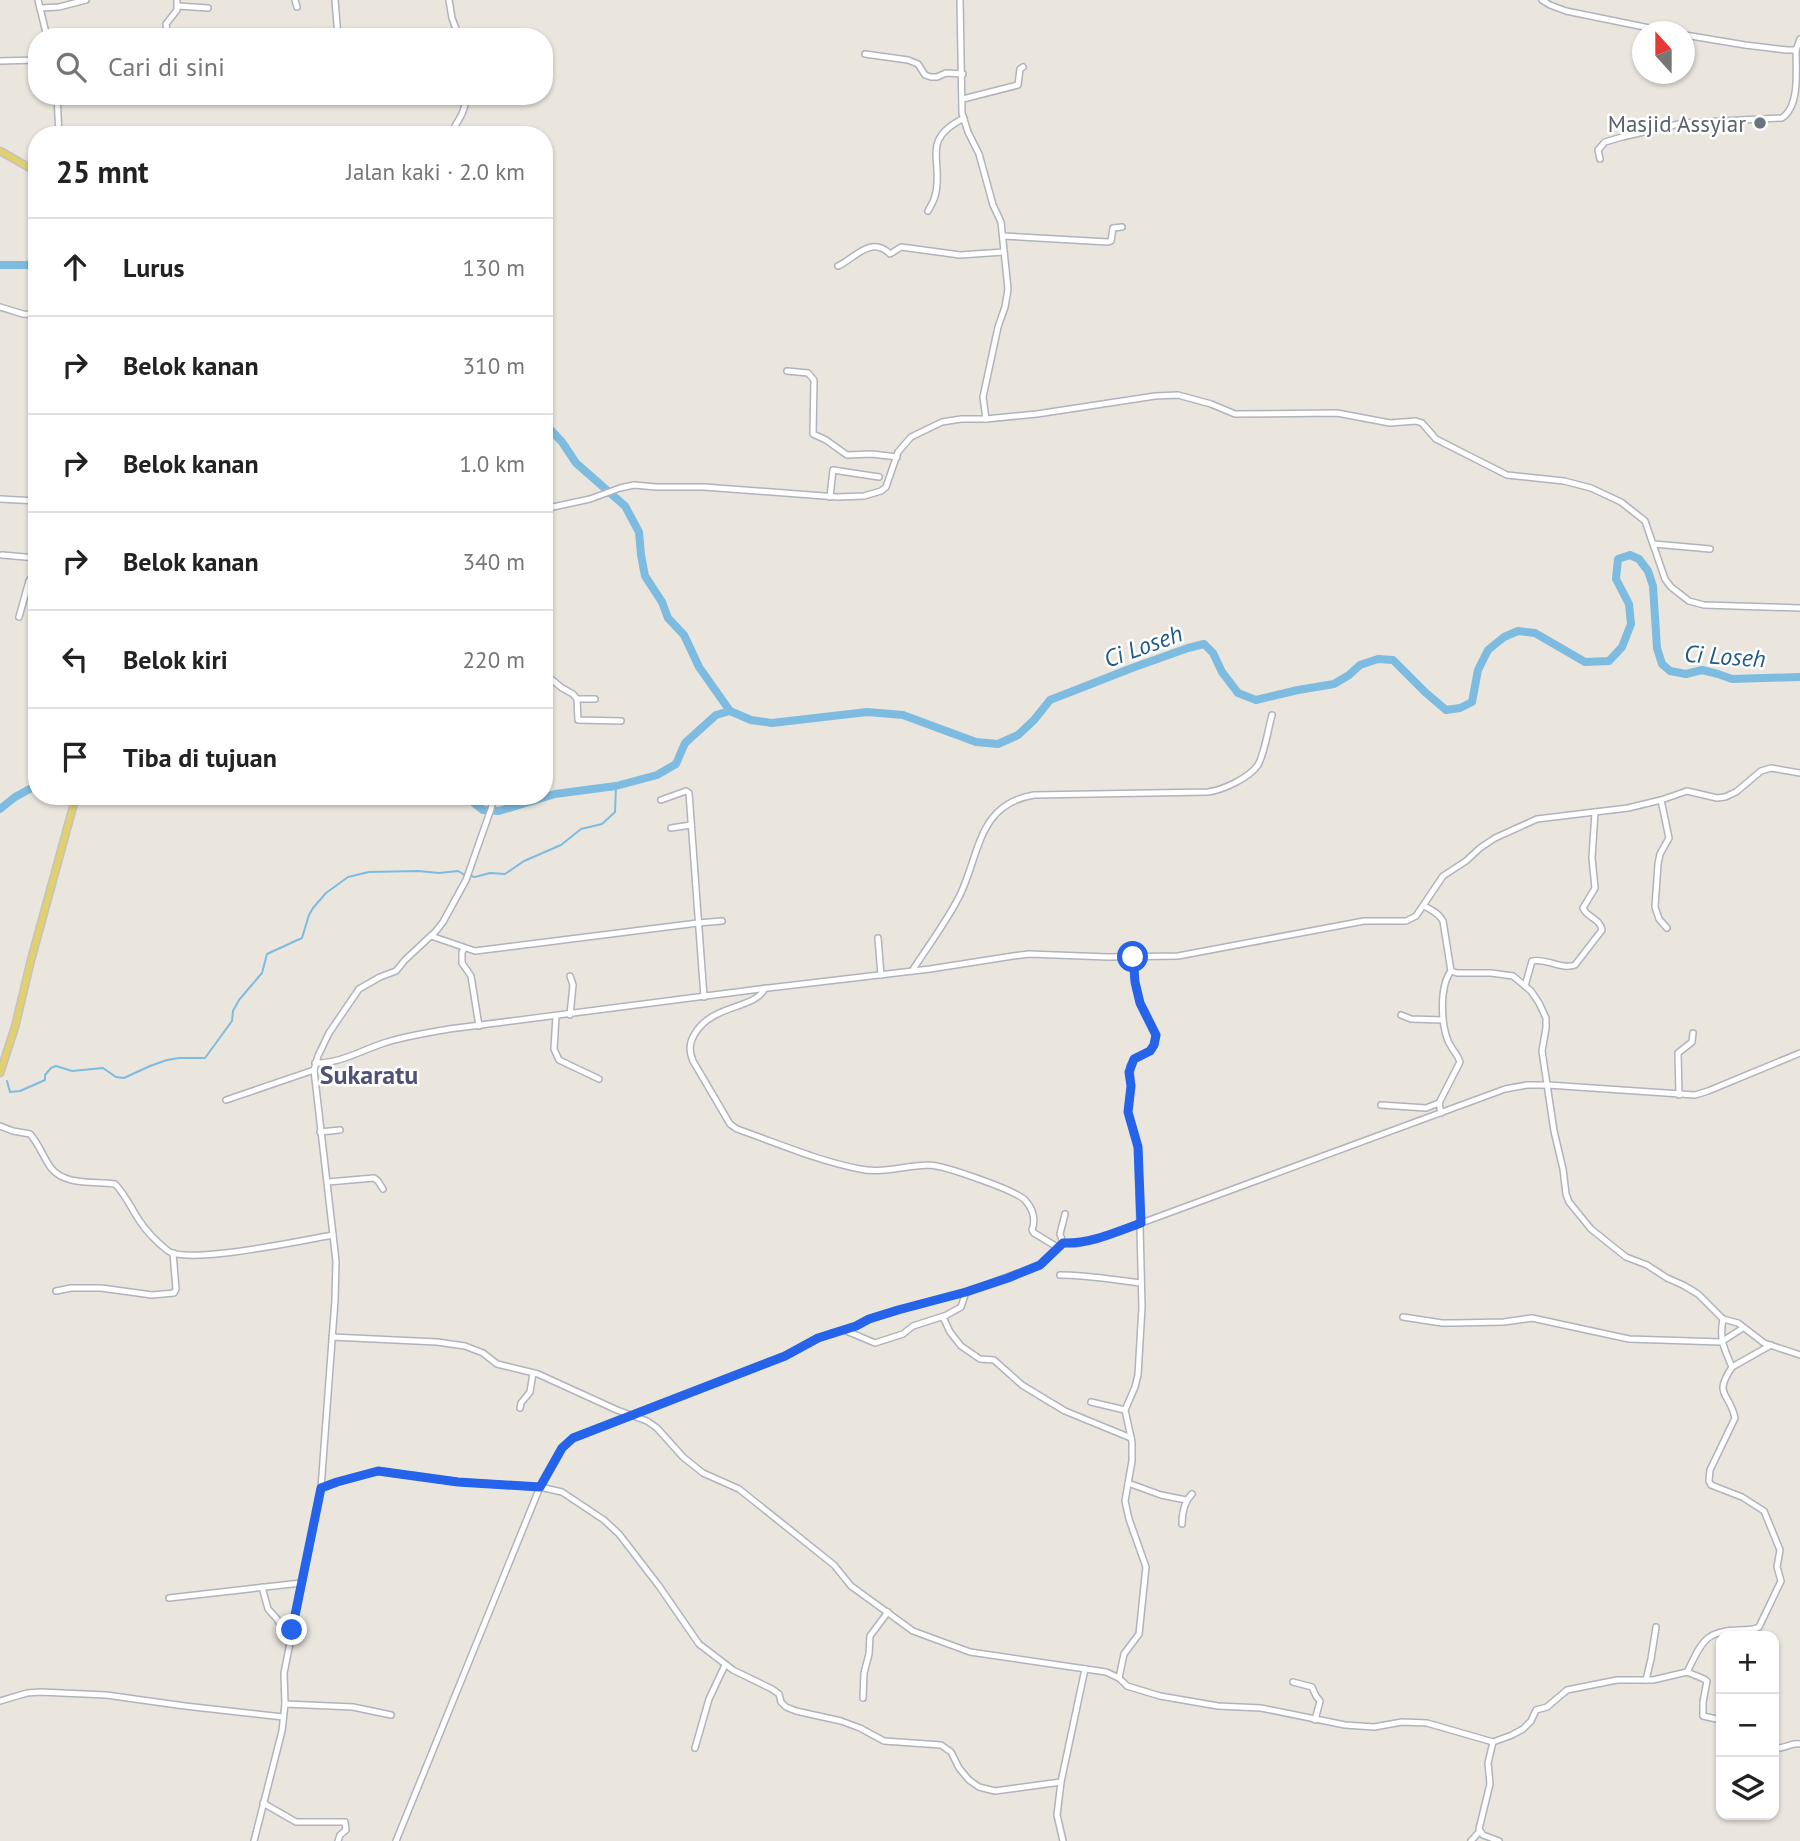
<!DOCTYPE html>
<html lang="id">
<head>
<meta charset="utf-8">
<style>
  body { margin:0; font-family:"PT Sans",sans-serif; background:#f6f6f6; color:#222 }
  .controls { position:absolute; right:21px; bottom:21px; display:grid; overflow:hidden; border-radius:14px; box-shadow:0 2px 5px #0004 }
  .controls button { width:63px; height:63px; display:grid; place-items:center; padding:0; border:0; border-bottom:2px solid #e0e0e0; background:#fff; color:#222; font:35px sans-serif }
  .compass { position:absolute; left:1632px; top:21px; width:63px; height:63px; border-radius:50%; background:#fff; box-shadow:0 2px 5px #0004; rotate:339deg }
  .stop { position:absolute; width:21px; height:21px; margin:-16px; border:5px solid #2563eb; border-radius:50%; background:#fff }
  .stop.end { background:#2563eb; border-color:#fff; box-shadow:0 2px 7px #0008 }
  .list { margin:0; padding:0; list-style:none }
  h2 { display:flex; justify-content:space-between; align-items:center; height:91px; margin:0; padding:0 28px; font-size:30px }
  h2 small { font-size:23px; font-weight:400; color:#767676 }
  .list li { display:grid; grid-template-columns:46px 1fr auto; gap:21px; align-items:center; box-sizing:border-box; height:98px; padding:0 28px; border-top:2px solid #e0e0e0 }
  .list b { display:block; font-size:26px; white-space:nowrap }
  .list em { font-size:23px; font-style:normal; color:#767676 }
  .icon { flex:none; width:38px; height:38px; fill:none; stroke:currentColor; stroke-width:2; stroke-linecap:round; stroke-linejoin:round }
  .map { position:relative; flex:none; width:1800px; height:1841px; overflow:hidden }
  .search { position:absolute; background:#fff; box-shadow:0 2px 5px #0004; left:28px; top:28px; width:525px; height:77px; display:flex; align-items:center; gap:18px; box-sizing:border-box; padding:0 24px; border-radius:28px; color:#767676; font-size:26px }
  .panel { position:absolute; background:#fff; box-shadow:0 2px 5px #0004; left:28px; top:126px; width:525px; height:679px; border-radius:28px }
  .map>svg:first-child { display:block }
</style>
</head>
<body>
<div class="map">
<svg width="1800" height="1841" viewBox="0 0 1800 1841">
  <rect width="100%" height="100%" fill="#eae6de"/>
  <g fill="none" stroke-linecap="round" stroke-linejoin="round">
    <g stroke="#7dbce0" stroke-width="2">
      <polyline points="471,876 475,877 490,873 505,874 524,861 561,845 581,829 602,824 615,812 616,786"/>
      <polyline points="7,1081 10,1092 20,1091 45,1080 45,1075 51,1068 56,1066 72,1071 103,1068 116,1077 124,1078 150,1066 167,1060 179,1058 205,1058 232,1021 233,1011 239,1000 262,973 267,954 302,938 309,915 313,908 326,893 348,877 369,872 418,871 439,873 458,871 465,875"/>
    </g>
    <g stroke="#7dbce0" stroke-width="8">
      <polyline points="0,265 27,265 37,261"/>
      <polyline points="544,426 549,428 562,442 576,463 625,506 639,532 641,555 645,576 662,602 668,618 684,635 699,667 730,711"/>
      <polyline points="469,796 474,803 483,810 499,811 555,794 616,786 657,775 676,764 685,743 716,715 730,711 751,720 772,723 867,712 903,715 976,742 998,744 1018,735 1034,720 1050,700 1132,668 1188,648 1204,644 1213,653 1222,672 1238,693 1256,700 1298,690 1334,684 1349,675 1360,665 1378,659 1393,660 1425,692 1446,710 1460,708 1472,702 1478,670 1488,650 1504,637 1518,631 1535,633 1585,662 1609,661 1622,647 1631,624 1629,604 1616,579 1618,559 1630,555 1639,559 1648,571 1653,586 1657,648 1662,664 1670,671 1686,674 1702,670 1718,674 1732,679 1800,677"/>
      <polyline points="0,809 15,797 37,785"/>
    </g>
    <defs>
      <g id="minor">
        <polyline points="38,0 47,37"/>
        <polyline points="295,0 297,7"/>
        <polyline points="335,0 338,37"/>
        <polyline points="449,0 452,18 459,37"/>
        <polyline points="960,0 962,113 968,132 979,154 993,205 1001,222 1008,289 1005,307 998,327 983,397 986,419"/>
        <polyline points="1542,0 1550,5 1566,11 1669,32"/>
        <polyline points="178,6 208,8"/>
        <polyline points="40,8 59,7 86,0"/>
        <polyline points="1685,35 1745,45 1787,50 1796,50 1800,39"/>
        <polyline points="168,37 166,24 177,10 177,0"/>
        <polyline points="865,54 908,60 918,64 925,75 931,77 937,77 946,73 963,74"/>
        <polyline points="0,61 37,60"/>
        <polyline points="57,96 59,135"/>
        <polyline points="963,99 1018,85 1020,69 1023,67"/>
        <polyline points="72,135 105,133 117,135"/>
        <polyline points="450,135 462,114 468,96"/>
        <path d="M1600,159L1598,150L1605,142L1622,137L1683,123L1782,118C1800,106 1796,71 1796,50"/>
        <path d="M928,211C930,207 934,201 935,196C945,162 918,141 964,118"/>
        <polyline points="1003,236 1108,242 1111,241 1113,228 1122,227"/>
        <path d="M838,266C854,259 871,235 890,254L901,247L960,255L1004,252"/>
        <polyline points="0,307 23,314 37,315"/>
        <polyline points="787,371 808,373 814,380 813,434 826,440 847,455 872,454 897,457"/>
        <polyline points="830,497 833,470 879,477"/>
        <polyline points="0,499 37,501"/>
        <polyline points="544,509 590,499 620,488 634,485 656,487 704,487 837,497 864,496 881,491 886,487 898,452 911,437 942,422 961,419 986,419 1037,414 1155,396 1178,395 1211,404 1235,414 1337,413 1390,423 1416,421 1422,423 1436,439 1507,475 1564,481 1591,488 1621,502 1645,521 1665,579 1671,587 1689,601 1704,605 1800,608"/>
        <polyline points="1654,544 1710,549"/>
        <polyline points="2,555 37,558"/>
        <polyline points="19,617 29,581 32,577 37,576"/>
        <polyline points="544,673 562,688 573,694 577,699 595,699"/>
        <polyline points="577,699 578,720 621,721"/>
        <polyline points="661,800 686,791 689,793 704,997"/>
        <polyline points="1661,800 1669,838 1660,854 1658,864 1655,907 1659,919 1667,928"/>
        <polyline points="671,828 691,825"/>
        <path d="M1424,906C1431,910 1439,913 1443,921L1451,971L1457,973H1491L1513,976L1531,991L1539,1003L1546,1018V1028L1542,1051L1554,1131L1563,1169L1566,1194L1569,1202L1591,1229L1626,1257L1647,1265L1667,1278L1683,1285L1698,1294L1723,1319L1738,1323L1764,1343L1800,1355"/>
        <polyline points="431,936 475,951 698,923 722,921"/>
        <polyline points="878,938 881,975"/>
        <polyline points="464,949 462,952 462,963 471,976 479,1026"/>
        <path d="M912,971C928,946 948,920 961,893C980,851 979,804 1034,795L1208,792C1223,790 1249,778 1258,765C1265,752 1268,729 1272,715"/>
        <path d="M1525,986L1532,961C1547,958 1561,970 1575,965L1602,930C1600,918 1587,918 1583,908L1595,888L1592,858L1595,812"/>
        <path d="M765,988C755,1010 712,1003 694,1035C689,1044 689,1051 693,1061L730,1124L737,1129C777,1143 818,1161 860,1169C882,1174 907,1165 930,1165C945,1166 1015,1190 1025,1200C1033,1209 1036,1219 1032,1230L1034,1233L1057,1247"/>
        <polyline points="570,1015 573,985 570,976"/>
        <polyline points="1401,1015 1411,1019 1442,1020"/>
        <polyline points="556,1016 554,1049 559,1060 599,1079"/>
        <path d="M315,1063C339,1064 362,1050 384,1043C405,1036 427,1033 449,1029L760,989L930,969L1013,956L1029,954L1108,957L1178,956L1364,921H1406L1416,916L1443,876L1466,861L1480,848L1495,838L1537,819L1628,808L1661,800L1687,791L1717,798L1725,797L1736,792L1761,771L1771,768L1800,773"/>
        <polyline points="1679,1095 1678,1053 1692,1042 1693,1033"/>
        <polyline points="226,1100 314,1070"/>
        <polyline points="1381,1105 1426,1108 1439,1103"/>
        <path d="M1441,1113L1439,1103L1460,1062C1458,1055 1455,1053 1452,1048C1440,1031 1439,987 1451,971"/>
        <path d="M0,1126L13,1131L30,1134C39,1144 43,1157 51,1168C65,1186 95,1181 115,1184C125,1194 131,1208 139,1220C146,1231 158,1243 168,1251C188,1265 304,1240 333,1235"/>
        <polyline points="320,1132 340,1130"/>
        <polyline points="328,1182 374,1178 378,1181 383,1189"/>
        <polyline points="1063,1243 1060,1234 1065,1214"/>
        <path d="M1060,1275C1088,1275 1114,1280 1141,1283"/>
        <polyline points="56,1291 71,1288 101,1288 152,1295 174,1293 176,1289 173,1253"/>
        <polyline points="966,1292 961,1307 943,1317 950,1332 961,1346 980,1359 994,1360 1022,1385 1045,1399 1065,1411 1131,1438"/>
        <polyline points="1403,1317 1442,1323 1456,1323 1504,1322 1532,1318 1629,1339 1721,1342 1743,1328"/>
        <polyline points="844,1330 875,1343 903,1334 913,1326 944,1316"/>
        <polyline points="332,1337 437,1342 465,1346 483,1353 497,1364 538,1374 617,1410 647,1421 657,1428 683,1457 703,1473 739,1489 834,1565 851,1586 913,1631 970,1652 1106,1672 1119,1678 1127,1686 1160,1696 1218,1706 1261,1708 1345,1725 1374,1727 1402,1722 1427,1723 1493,1742 1512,1735 1523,1729 1531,1721 1536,1710 1547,1707 1567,1690 1617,1680 1653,1680 1687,1672 1704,1679 1707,1681 1703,1702 1703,1716 1721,1720"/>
        <polyline points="1732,1367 1771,1345"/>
        <polyline points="1091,1402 1125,1410"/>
        <polyline points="520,1408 521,1403 530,1392 533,1373"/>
        <polyline points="1128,1483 1161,1495 1186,1500"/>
        <polyline points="322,1488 337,1482 378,1471 458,1482 540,1487 562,1492 604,1520 619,1534 659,1586 699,1644 733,1670 772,1689 779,1694 781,1702 786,1707 796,1711 841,1721 860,1728 884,1741 941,1745 951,1752 959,1768 969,1780 979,1787 995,1791 1061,1782"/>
        <path d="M1182,1524C1182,1513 1184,1502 1192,1494"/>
        <polyline points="262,1587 268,1609 277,1619 281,1626"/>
        <polyline points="169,1598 301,1583"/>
        <path d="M1687,1672C1701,1645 1703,1631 1737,1630C1745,1629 1752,1631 1759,1627L1781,1581L1777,1567L1780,1550L1764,1511L1742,1497L1711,1485L1709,1481L1710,1470L1735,1418C1729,1391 1713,1396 1732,1367C1724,1348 1719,1340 1723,1319"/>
        <polyline points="1119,1678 1124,1654 1139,1634 1146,1567 1129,1519 1125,1501 1132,1461 1132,1442 1125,1410 1135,1387 1138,1375 1142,1307 1138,1147 1128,1112 1131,1086 1130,1066 1134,1059 1150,1051 1154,1045 1156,1036 1140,1003 1135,983 1134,957"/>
        <polyline points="1646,1680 1651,1659 1656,1627"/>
        <polyline points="1293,1682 1312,1687 1316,1696 1320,1701 1315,1720"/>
        <polyline points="863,1698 864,1673 869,1654 870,1636 888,1612"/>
        <polyline points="0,1701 27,1693 40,1692 106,1695 185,1706 283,1717"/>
        <polyline points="285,1704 353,1707 391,1715"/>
        <polyline points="1493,1742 1488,1763 1490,1784 1479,1829 1483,1835 1499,1841"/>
        <path d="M1774,1747C1783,1751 1790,1742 1800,1744"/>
        <polyline points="695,1748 709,1699 725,1665"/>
        <polyline points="263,1803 296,1822 345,1822 346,1830 340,1835 338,1841"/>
        <polyline points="254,1841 282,1731 285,1704 284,1673 321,1488 335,1300 336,1261 314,1070 318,1056 329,1033 359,989 380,977 396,971 405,960 436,931 443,922 466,880 491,809 494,796"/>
        <polyline points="396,1841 540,1487 562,1448 573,1438 785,1356 818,1338 856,1326 869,1319 898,1310 966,1292 1040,1265 1063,1243 1075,1244 1098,1239 1505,1089 1527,1085 1548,1085 1695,1095 1708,1091 1800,1053"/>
        <polyline points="1063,1841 1057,1815 1061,1782 1085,1669"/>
        <polyline points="1471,1841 1480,1831"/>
      </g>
      <g id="major">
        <polyline points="0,151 37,172"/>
        <polyline points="0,1073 15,1027 31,960 76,796"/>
      </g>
    </defs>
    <use href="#minor" stroke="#b1b3bc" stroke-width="8"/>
    <use href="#major" stroke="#c3c3c3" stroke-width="9"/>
    <use href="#minor" stroke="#fff" stroke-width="5"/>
    <use href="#major" stroke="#e0d06e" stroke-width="6"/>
  </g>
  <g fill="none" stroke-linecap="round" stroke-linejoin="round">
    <path stroke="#2563eb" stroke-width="9" d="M292,1630L321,1488L337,1482L378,1471L458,1482L540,1487L562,1448L573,1438L785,1356L818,1338L856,1326L869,1319L898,1310L966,1292L1008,1278L1040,1265L1063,1243C1090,1244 1116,1232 1141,1223L1138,1147L1128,1112L1131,1086L1129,1072L1134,1059L1150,1051L1154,1045L1156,1035L1140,1003L1135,982L1133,957"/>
  </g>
  <circle fill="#6b7280" stroke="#fff" stroke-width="2.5" cx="1760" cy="123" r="7"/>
  <g text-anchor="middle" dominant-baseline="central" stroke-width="5" stroke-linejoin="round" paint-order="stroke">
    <g font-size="23" fill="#5b616d" stroke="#fff" text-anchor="end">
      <text x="1746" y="123">Masjid Assyiar</text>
    </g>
    <g font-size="24" font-style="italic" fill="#1e5a8b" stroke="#fff">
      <text transform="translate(1143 646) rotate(-20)">Ci Loseh</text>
      <text transform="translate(1725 656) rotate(4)">Ci Loseh</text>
    </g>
    <g font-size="26" font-weight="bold" fill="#505375" stroke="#fff">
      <text x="369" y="1074">Sukaratu</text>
    </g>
  </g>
</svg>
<div class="controls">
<button>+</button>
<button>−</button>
<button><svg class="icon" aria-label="layers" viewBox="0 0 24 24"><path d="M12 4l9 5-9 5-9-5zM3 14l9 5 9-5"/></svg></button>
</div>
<svg class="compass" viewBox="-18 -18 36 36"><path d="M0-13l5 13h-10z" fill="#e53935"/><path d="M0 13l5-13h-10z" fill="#767676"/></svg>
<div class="stop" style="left:1133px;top:957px"></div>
<div class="stop end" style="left:292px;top:1630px"></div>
<div class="search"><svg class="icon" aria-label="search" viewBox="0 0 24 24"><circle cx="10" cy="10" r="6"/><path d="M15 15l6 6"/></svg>Cari di sini</div>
<section class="panel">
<h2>25 mnt<small>Jalan kaki · 2.0 km</small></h2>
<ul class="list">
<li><svg class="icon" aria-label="ahead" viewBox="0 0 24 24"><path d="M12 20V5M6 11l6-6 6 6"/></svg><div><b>Lurus</b></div><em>130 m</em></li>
<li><svg class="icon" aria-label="right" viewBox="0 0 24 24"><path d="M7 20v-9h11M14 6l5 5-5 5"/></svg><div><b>Belok kanan</b></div><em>310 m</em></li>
<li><svg class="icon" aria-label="right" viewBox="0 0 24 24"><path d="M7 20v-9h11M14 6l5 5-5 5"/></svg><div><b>Belok kanan</b></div><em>1.0 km</em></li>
<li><svg class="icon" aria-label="right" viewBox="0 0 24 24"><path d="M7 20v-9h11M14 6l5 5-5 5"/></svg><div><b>Belok kanan</b></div><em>340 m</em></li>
<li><svg class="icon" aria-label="left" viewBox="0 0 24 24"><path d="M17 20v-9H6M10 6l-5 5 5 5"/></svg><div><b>Belok kiri</b></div><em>220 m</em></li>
<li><svg class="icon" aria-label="arrive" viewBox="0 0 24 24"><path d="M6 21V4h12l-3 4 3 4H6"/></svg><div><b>Tiba di tujuan</b></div></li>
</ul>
</section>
</div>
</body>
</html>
